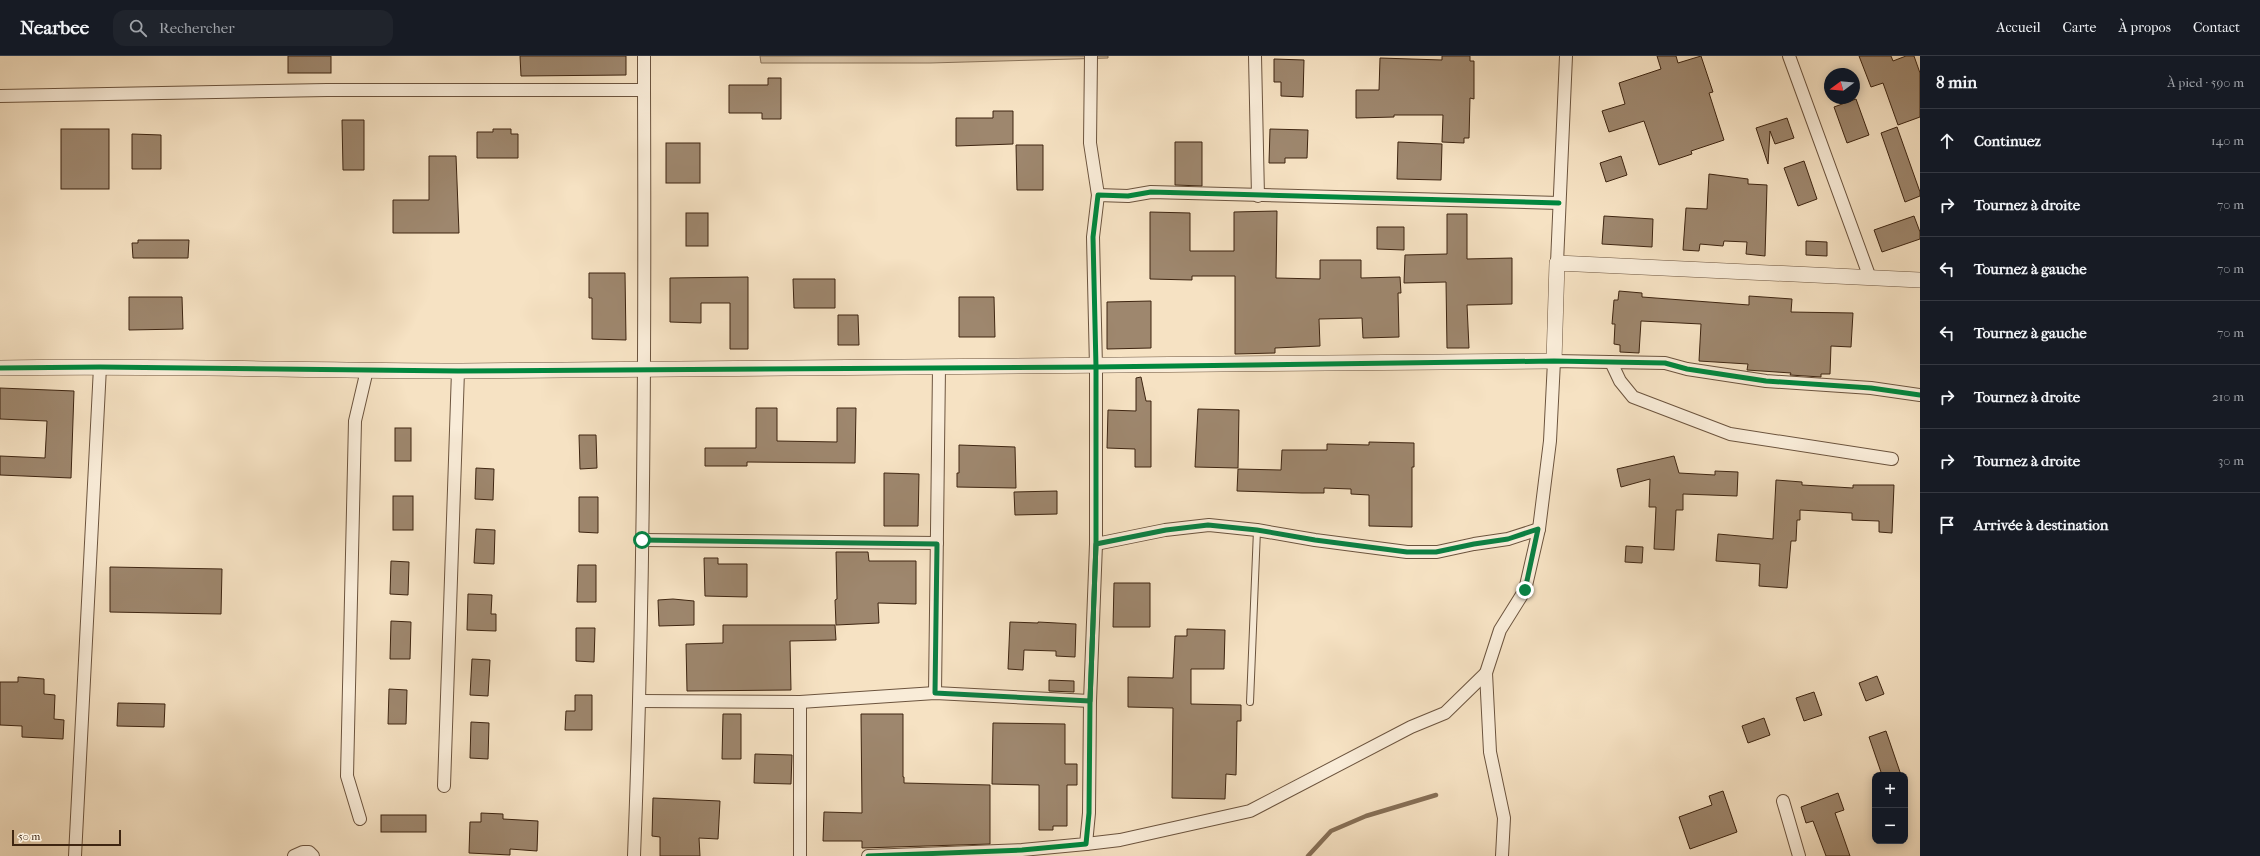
<!DOCTYPE html>
<html lang="fr">
<head>
<meta charset="utf-8">
<style>
  body { margin:0; font-family:"IM FELL French Canon",serif; background:#20242c; color:#f1f3f6 }
  .controls { position:absolute; right:12px; bottom:12px; display:grid; overflow:hidden; border-radius:8px; box-shadow:0 2px 10px #0003 }
  .controls button { width:36px; height:36px; display:grid; place-items:center; padding:0; border:0; border-bottom:1px solid #363941; background:#171b24; color:#f1f3f6; font:20px sans-serif }
  .compass { position:absolute; left:1824px; top:12px; width:36px; height:36px; border-radius:50%; background:#171b24; box-shadow:0 2px 10px #0003; rotate:254deg }
  .scale { position:absolute; left:12px; bottom:10px; width:109px; box-sizing:border-box; padding-left:4px; border:2px solid #3e2511; border-top:0; font-size:11px; line-height:14px; white-space:nowrap; color:#3e2511; -webkit-text-stroke:3px #f9ecd8; paint-order:stroke }
  .stop { position:absolute; width:12px; height:12px; margin:-9px; border:3px solid #0b8043; border-radius:50%; background:#fff }
  .stop.end { background:#0b8043; border-color:#fff; box-shadow:0 1px 4px #0008 }
  .list { margin:0; padding:0; list-style:none }
  h2 { display:flex; justify-content:space-between; align-items:center; height:52px; margin:0; padding:0 16px; font-size:17px }
  h2 small { font-size:13px; font-weight:400; color:#9ea1a6 }
  .list li { display:grid; grid-template-columns:26px 1fr auto; gap:12px; align-items:center; box-sizing:border-box; height:64px; padding:0 16px; border-top:1px solid #363941 }
  .list b { display:block; font-size:15px; white-space:nowrap }
  .list em { font-size:13px; font-style:normal; color:#9ea1a6 }
  .icon { flex:none; width:22px; height:22px; fill:none; stroke:currentColor; stroke-width:2; stroke-linecap:round; stroke-linejoin:round }
  .map { position:relative; flex:none; width:1920px; height:800px; overflow:hidden }
  header { display:flex; align-items:center; gap:24px; box-sizing:border-box; height:56px; padding:0 20px; background:#171b24; border-bottom:1px solid #363941 }
  header strong { font-size:19px }
  nav { display:flex; gap:22px; margin-inline-start:auto; font-size:14px }
  .search { width:280px; height:36px; background:#20242c; display:flex; align-items:center; gap:10px; box-sizing:border-box; padding:0 14px; border-radius:12px; color:#9ea1a6; font-size:15px }
  main { display:flex }
  aside { flex:1; background:#171b24 }
  .map>svg:first-child { display:block }
</style>
</head>
<body>
<header>
<strong>Nearbee</strong>
<div class="search"><svg class="icon" aria-label="search" viewBox="0 0 24 24"><circle cx="10" cy="10" r="6"/><path d="M15 15l6 6"/></svg>Rechercher</div>
<nav><a>Accueil</a><a>Carte</a><a>À propos</a><a>Contact</a></nav>
</header>
<main>
<div class="map">
<svg width="1920" height="800" viewBox="0 0 1920 800">
  <rect width="100%" height="100%" fill="#f6e2c3"/>
  <filter id="stains"><feTurbulence type="fractalNoise" baseFrequency=".005" numOctaves="4"/><feColorMatrix values="0 0 0 0 .2 0 0 0 0 .09 0 0 0 0 .02 0 0 0 .5 -.17"/></filter>
  <radialGradient id="worn" r=".72"><stop offset=".6" stop-color="#630" stop-opacity="0"/><stop offset="1" stop-color="#630" stop-opacity=".3"/></radialGradient>
  <polygon fill="#d7c2a5" stroke="#8a745b" points="760,0 1108,0 1108,2 930,7 761,7"/>
  <g fill="none" stroke-linecap="round" stroke-linejoin="round">
    <polyline stroke="#877057" stroke-width="4.5" points="1308,800 1331,775 1366,760 1436,739"/>
  </g>
  <g fill="#9e876e" stroke="#3e2511">
    <rect x="288" y="0" width="43" height="17"/>
    <polygon points="520,0 626,0 626,19 521,20"/>
    <polygon points="1442,0 1470,0 1470,5 1474,5 1474,43 1470,42 1469,82 1464,82 1464,87 1442,86 1443,59 1394,59 1394,61 1356,62 1356,34 1379,34 1380,2 1442,4"/>
    <polygon points="1657,0 1676,0 1678,7 1701,0 1713,36 1709,37 1724,84 1691,95 1692,98 1659,109 1644,65 1609,76 1602,55 1625,48 1619,27 1661,13"/>
    <polygon points="1859,0 1891,0 1893,5 1906,0 1914,0 1920,17 1920,61 1898,69 1883,27 1871,31"/>
    <polygon points="1274,3 1304,4 1303,41 1281,40 1281,26 1274,26"/>
    <polygon points="768,22 781,22 781,63 762,63 762,57 729,57 729,29 768,29"/>
    <polygon points="1856,43 1869,79 1847,87 1834,51"/>
    <polygon points="993,55 1013,55 1013,88 956,90 956,62 993,62"/>
    <polygon points="1787,62 1794,82 1775,88 1770,75 1768,108 1756,72"/>
    <polygon points="342,64 364,64 364,114 343,114"/>
    <polygon points="1897,71 1920,136 1920,140 1905,146 1881,77"/>
    <rect x="61" y="73" width="48" height="60"/>
    <polygon points="493,73 511,73 511,78 518,78 518,102 477,102 477,76 493,76"/>
    <polygon points="1270,73 1308,74 1307,102 1285,102 1285,107 1269,107"/>
    <polygon points="132,78 161,79 161,113 132,113"/>
    <polygon points="1175,86 1202,86 1202,130 1175,129"/>
    <polygon points="1398,86 1442,88 1441,124 1397,123"/>
    <rect x="666" y="87" width="34" height="40"/>
    <polygon points="1016,89 1043,89 1043,134 1017,134"/>
    <polygon points="429,100 456,100 459,177 393,177 393,144 429,144"/>
    <polygon points="1621,100 1627,119 1606,126 1600,107"/>
    <polygon points="1804,105 1817,143 1798,150 1784,112"/>
    <polygon points="1709,118 1748,123 1748,128 1767,129 1765,200 1746,198 1747,186 1724,185 1723,190 1700,188 1699,195 1683,194 1686,152 1707,153"/>
    <polygon points="1277,155 1276,222 1320,223 1320,204 1361,204 1361,222 1400,221 1401,237 1398,237 1399,281 1363,282 1362,262 1319,263 1320,290 1275,292 1275,297 1235,298 1235,220 1192,220 1192,224 1150,223 1150,156 1190,157 1190,195 1234,195 1234,156"/>
    <rect x="686" y="157" width="22" height="33"/>
    <polygon points="1447,158 1467,158 1467,203 1512,202 1512,248 1467,249 1469,292 1447,292 1446,226 1404,227 1405,199 1447,198"/>
    <polygon points="1604,160 1653,163 1652,191 1602,188"/>
    <polygon points="1914,160 1920,176 1920,183 1882,196 1874,174"/>
    <polygon points="1377,171 1404,171 1404,194 1377,193"/>
    <polygon points="138,184 189,184 188,202 133,202 132,187 138,187"/>
    <polygon points="1806,185 1827,186 1827,200 1806,199"/>
    <polygon points="589,217 625,217 626,284 592,283 592,242 589,242"/>
    <polygon points="748,221 748,293 730,293 730,247 701,247 701,267 670,266 670,222"/>
    <polygon points="793,223 835,223 835,252 794,252"/>
    <polygon points="1619,235 1642,237 1642,241 1749,249 1749,240 1792,243 1791,256 1853,257 1851,291 1831,290 1830,318 1821,318 1821,321 1790,319 1791,317 1747,314 1748,308 1699,305 1701,268 1641,265 1639,297 1620,296 1620,289 1614,288 1615,268 1612,268 1614,244 1618,244"/>
    <polygon points="129,241 182,241 183,273 129,274"/>
    <polygon points="959,241 994,241 995,281 959,281"/>
    <polygon points="1151,245 1151,292 1107,293 1107,246"/>
    <polygon points="838,259 858,259 859,289 838,289"/>
    <polygon points="1141,321 1146,345 1151,345 1151,411 1135,411 1135,393 1107,392 1108,354 1136,355 1136,322"/>
    <polygon points="0,332 74,335 71,422 0,419 0,400 45,402 47,365 0,363"/>
    <polygon points="756,352 777,352 777,385 837,386 837,352 856,352 855,407 747,406 747,410 705,410 705,392 756,392"/>
    <polygon points="1198,353 1239,354 1238,412 1195,411"/>
    <rect x="395" y="372" width="16" height="33"/>
    <polygon points="579,379 596,379 597,412 580,413"/>
    <polygon points="1369,386 1414,387 1414,411 1412,411 1412,471 1369,470 1369,439 1351,438 1351,433 1324,432 1324,437 1302,437 1237,435 1238,413 1281,414 1282,394 1327,394 1327,388 1369,389"/>
    <polygon points="959,389 1015,391 1016,432 957,431 957,417 959,417"/>
    <polygon points="1674,400 1679,417 1715,419 1715,415 1738,416 1737,440 1683,438 1683,454 1676,454 1674,494 1654,493 1656,451 1649,451 1650,423 1621,431 1617,413"/>
    <polygon points="476,412 494,413 493,444 475,443"/>
    <polygon points="884,417 919,418 918,470 884,470"/>
    <polygon points="1776,424 1802,426 1802,429 1853,432 1853,429 1894,429 1892,477 1879,476 1879,465 1852,464 1852,457 1800,454 1800,464 1797,464 1796,485 1791,485 1787,532 1759,530 1760,508 1716,505 1718,478 1773,483"/>
    <polygon points="1057,435 1057,458 1015,459 1014,436"/>
    <rect x="393" y="440" width="20" height="34"/>
    <polygon points="579,441 598,441 598,477 579,476"/>
    <polygon points="476,473 495,474 494,508 474,507"/>
    <polygon points="1626,490 1643,491 1642,507 1625,506"/>
    <polygon points="836,496 868,496 869,505 916,505 916,548 878,547 879,567 836,569 835,544 837,543"/>
    <polygon points="704,502 718,502 718,508 747,508 747,541 705,540"/>
    <polygon points="391,505 409,506 408,539 390,538"/>
    <polygon points="578,509 596,509 596,546 577,546"/>
    <polygon points="110,511 222,513 221,558 110,556"/>
    <polygon points="1114,527 1150,527 1150,571 1113,571"/>
    <polygon points="468,538 492,539 491,558 496,558 496,575 467,574"/>
    <polygon points="673,543 694,545 694,569 659,570 658,544"/>
    <polygon points="391,565 411,566 410,603 390,603"/>
    <polygon points="1010,566 1038,567 1038,566 1076,568 1075,601 1056,600 1056,595 1024,594 1023,614 1008,613"/>
    <polygon points="723,569 835,569 836,584 790,585 791,634 687,635 686,588 723,587"/>
    <polygon points="576,572 595,572 594,606 576,605"/>
    <polygon points="1187,573 1225,574 1224,613 1191,613 1191,648 1241,649 1241,665 1237,665 1236,719 1226,718 1225,743 1172,742 1173,652 1128,651 1128,621 1173,622 1175,580 1187,580"/>
    <polygon points="472,603 490,604 488,640 470,639"/>
    <polygon points="1877,620 1884,638 1866,645 1859,627"/>
    <polygon points="18,621 44,623 44,638 55,639 54,663 64,664 63,683 22,681 22,670 0,669 0,626 18,626"/>
    <polygon points="1049,624 1074,625 1074,636 1049,635"/>
    <polygon points="389,633 407,634 406,668 388,668"/>
    <polygon points="1814,636 1822,659 1804,665 1796,642"/>
    <polygon points="575,639 592,639 592,674 565,674 566,655 575,655"/>
    <polygon points="118,647 165,648 164,671 117,670"/>
    <polygon points="723,658 741,658 741,703 722,703"/>
    <polygon points="861,658 903,658 903,721 904,721 904,727 990,729 990,788 862,792 862,785 823,785 824,756 862,757"/>
    <polygon points="1764,662 1770,679 1748,687 1742,670"/>
    <polygon points="471,666 489,667 488,703 470,702"/>
    <polygon points="993,667 1065,668 1065,708 1077,708 1077,729 1067,729 1067,770 1053,770 1053,774 1039,774 1039,729 992,728"/>
    <polygon points="1886,675 1901,719 1882,719 1869,681"/>
    <polygon points="755,698 792,699 791,728 754,727"/>
    <polygon points="1723,735 1737,776 1690,793 1679,761 1712,749 1709,740"/>
    <polygon points="1838,737 1844,754 1835,757 1850,800 1826,800 1813,765 1806,767 1801,751"/>
    <polygon points="653,742 720,745 718,783 699,782 700,800 660,800 660,781 652,780"/>
    <polygon points="481,757 503,758 503,763 538,765 537,795 510,793 510,799 469,797 470,766 481,766"/>
    <rect x="381" y="759" width="45" height="17"/>
  </g>
  <g fill="none" stroke-linecap="round" stroke-linejoin="round">
    <defs>
      <polyline id="service" points="1250,646 1257,474"/>
      <g id="minor">
        <polyline points="1091,0 1090,87 1098,139"/>
        <polyline points="1255,0 1258,140"/>
        <polyline points="1789,0 1870,222"/>
        <polyline points="0,40 327,34 644,34 644,0"/>
        <polyline points="1557,207 1566,0"/>
        <polyline points="1611,306 1620,325 1633,341 1730,378 1892,403"/>
        <polyline points="642,484 937,487"/>
        <polyline points="1096,488 1165,474 1209,469 1257,474 1315,484 1407,496 1437,496 1474,488 1508,483 1539,473"/>
        <polyline points="935,637 939,312"/>
        <polyline points="640,645 800,646 935,637 1090,645"/>
        <polyline points="444,730 458,315"/>
        <polyline points="1783,745 1799,800"/>
        <polyline points="360,763 347,720 355,365 367,314"/>
        <polyline points="1086,788 1120,784 1250,755 1411,671 1445,657 1486,617"/>
        <polyline points="75,800 100,311"/>
        <polyline points="294,800 303,796 309,796 313,800"/>
        <path d="M634,800C644,545 645,289 644,34"/>
        <polyline points="800,800 800,646"/>
        <polyline points="868,800 1022,794 1086,788 1089,757 1090,645 1096,488 1096,311 1093,181 1098,139 1128,140 1151,136 1559,147"/>
        <polyline points="1502,800 1504,762 1490,696 1486,617 1500,574 1525,534 1539,473 1550,385 1554,305 1665,307 1687,313 1766,325 1871,332 1920,339"/>
      </g>
      <path id="tertiary" d="M0,312C154,309 307,315 461,315C825,313 1189,309 1554,305L1557,207L1920,224"/>
    </defs>
    <use href="#service" stroke="#6c543e" stroke-width="8"/>
    <use href="#minor" stroke="#6c543e" stroke-width="14"/>
    <use href="#tertiary" stroke="#6c543e" stroke-width="16"/>
    <use href="#service" stroke="#f9ecd8" stroke-width="6"/>
    <use href="#minor" stroke="#f9ecd8" stroke-width="12"/>
    <use href="#tertiary" stroke="#f9ecd8" stroke-width="15"/>
    <defs>
      <g id="cycleway">
        <polyline points="0,312 100,311 458,315 1096,311 1554,305 1665,307 1687,313 1766,325 1871,332 1920,339"/>
        <polyline points="868,800 1022,794 1086,788 1089,757 1090,645 1096,488 1096,311 1093,181 1098,139 1128,140 1151,136 1559,147"/>
      </g>
    </defs>
    <use href="#cycleway" stroke="#f9ecd8" stroke-width="8"/>
    <use href="#cycleway" stroke="#00873e" stroke-width="5"/>
  </g>
  <g fill="none" stroke-linecap="round" stroke-linejoin="round">
    <polyline stroke="#0b8043" stroke-width="5" points="642,484 937,488 935,637 1090,645 1096,488 1166,474 1208,469 1257,474 1315,484 1407,496 1436,496 1474,488 1508,483 1538,473 1525,534"/>
  </g>
  <rect width="100%" height="100%" filter="url(#stains)"/>
  <rect width="100%" height="100%" fill="url(#worn)"/>
</svg>
<div class="controls">
<button>+</button>
<button>−</button>
</div>
<svg class="compass" viewBox="-18 -18 36 36"><path d="M0-13l5 13h-10z" fill="#e53935"/><path d="M0 13l5-13h-10z" fill="#9ea1a6"/></svg>
<div class="scale">50 m</div>
<div class="stop" style="left:642px;top:484px"></div>
<div class="stop end" style="left:1525px;top:534px"></div>
</div>
<aside>
<h2>8 min<small>À pied · 590 m</small></h2>
<ul class="list">
<li><svg class="icon" aria-label="ahead" viewBox="0 0 24 24"><path d="M12 20V5M6 11l6-6 6 6"/></svg><div><b>Continuez</b></div><em>140 m</em></li>
<li><svg class="icon" aria-label="right" viewBox="0 0 24 24"><path d="M7 20v-9h11M14 6l5 5-5 5"/></svg><div><b>Tournez à droite</b></div><em>70 m</em></li>
<li><svg class="icon" aria-label="left" viewBox="0 0 24 24"><path d="M17 20v-9H6M10 6l-5 5 5 5"/></svg><div><b>Tournez à gauche</b></div><em>70 m</em></li>
<li><svg class="icon" aria-label="left" viewBox="0 0 24 24"><path d="M17 20v-9H6M10 6l-5 5 5 5"/></svg><div><b>Tournez à gauche</b></div><em>70 m</em></li>
<li><svg class="icon" aria-label="right" viewBox="0 0 24 24"><path d="M7 20v-9h11M14 6l5 5-5 5"/></svg><div><b>Tournez à droite</b></div><em>210 m</em></li>
<li><svg class="icon" aria-label="right" viewBox="0 0 24 24"><path d="M7 20v-9h11M14 6l5 5-5 5"/></svg><div><b>Tournez à droite</b></div><em>30 m</em></li>
<li><svg class="icon" aria-label="arrive" viewBox="0 0 24 24"><path d="M6 21V4h12l-3 4 3 4H6"/></svg><div><b>Arrivée à destination</b></div></li>
</ul>
</aside>
</main>
</body>
</html>
